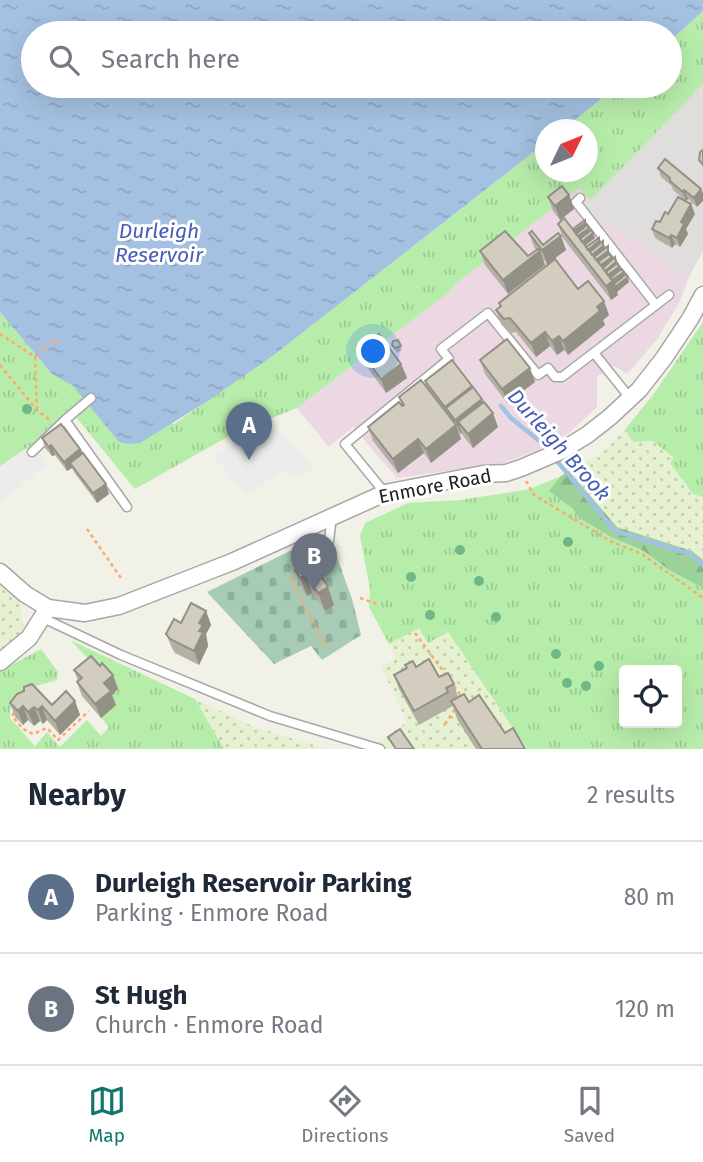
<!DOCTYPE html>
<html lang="en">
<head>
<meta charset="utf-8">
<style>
  body { margin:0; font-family:"Fira Sans",sans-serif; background:#f6f6f7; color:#1f2937 }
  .controls { position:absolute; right:21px; bottom:21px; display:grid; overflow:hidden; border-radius:7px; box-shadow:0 7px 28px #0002 }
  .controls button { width:63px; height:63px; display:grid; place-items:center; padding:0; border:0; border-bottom:2px solid #e0e1e3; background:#fff; color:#1f2937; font:35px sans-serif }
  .compass { position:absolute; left:535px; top:119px; width:63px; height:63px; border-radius:50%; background:#fff; box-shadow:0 7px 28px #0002; rotate:47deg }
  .you { position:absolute; left:374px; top:352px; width:24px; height:24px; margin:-18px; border:5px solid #fff; border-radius:50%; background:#1a73e8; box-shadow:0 0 0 10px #1a73e833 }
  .badge { display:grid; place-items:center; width:46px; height:46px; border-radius:50%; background:#0f766e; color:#fff; font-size:23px; font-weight:700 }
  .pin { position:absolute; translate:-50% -58px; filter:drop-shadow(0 2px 4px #0008) }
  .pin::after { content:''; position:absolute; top:37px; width:24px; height:21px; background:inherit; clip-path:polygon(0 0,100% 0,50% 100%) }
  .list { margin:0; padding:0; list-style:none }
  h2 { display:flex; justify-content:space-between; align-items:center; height:91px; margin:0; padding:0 28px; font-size:30px }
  h2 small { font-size:23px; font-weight:400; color:#747a83 }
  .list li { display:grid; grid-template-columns:46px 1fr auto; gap:21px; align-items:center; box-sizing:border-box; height:112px; padding:0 28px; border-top:2px solid #e0e1e3 }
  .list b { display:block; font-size:26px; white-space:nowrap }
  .list p { margin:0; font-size:23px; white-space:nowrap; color:#747a83 }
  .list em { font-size:23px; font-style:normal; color:#747a83 }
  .icon { flex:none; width:38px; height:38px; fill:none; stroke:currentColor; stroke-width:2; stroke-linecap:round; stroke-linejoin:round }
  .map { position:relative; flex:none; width:703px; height:749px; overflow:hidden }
  .search { position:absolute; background:#fff; box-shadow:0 7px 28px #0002; left:21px; right:21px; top:21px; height:77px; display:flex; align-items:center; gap:18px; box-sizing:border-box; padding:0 24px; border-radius:38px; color:#747a83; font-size:26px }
  .sheet { height:315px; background:#fff }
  nav { display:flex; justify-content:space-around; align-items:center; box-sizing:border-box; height:98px; border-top:2px solid #e0e1e3; background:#fff; font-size:19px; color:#747a83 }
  nav a { display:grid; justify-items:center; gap:4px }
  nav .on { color:#0f766e }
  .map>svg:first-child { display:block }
</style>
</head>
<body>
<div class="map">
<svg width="703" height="749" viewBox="0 0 703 749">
  <defs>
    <pattern id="farmland-dots" width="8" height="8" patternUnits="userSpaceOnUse" patternTransform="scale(1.75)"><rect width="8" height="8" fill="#e5f1d1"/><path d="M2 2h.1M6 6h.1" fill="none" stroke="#c4ceb3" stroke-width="1.8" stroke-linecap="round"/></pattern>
    <pattern id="grass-tufts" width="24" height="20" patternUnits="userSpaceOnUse" patternTransform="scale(1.75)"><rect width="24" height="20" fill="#b7edab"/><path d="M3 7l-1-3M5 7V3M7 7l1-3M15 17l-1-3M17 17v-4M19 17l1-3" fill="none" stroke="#9dcb93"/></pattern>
    <pattern id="forest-firs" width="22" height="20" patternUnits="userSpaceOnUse" patternTransform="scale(1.75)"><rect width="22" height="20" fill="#9ad29a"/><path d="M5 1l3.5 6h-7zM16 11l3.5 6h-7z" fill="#84b484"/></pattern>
    <pattern id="cemetery-stones" width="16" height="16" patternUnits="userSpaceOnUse" patternTransform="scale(1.75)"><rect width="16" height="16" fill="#a7cbb7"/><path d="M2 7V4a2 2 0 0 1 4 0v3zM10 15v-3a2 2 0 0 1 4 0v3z" fill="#8fae9d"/></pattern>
    <pattern id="water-ripples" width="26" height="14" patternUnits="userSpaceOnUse" patternTransform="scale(1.75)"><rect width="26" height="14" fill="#a5c1e1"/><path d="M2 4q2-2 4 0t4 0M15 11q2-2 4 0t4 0" fill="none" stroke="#8ea6c1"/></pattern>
  </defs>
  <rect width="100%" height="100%" fill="#f1f1e7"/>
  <polygon fill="#dfdedd" points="703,84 703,251 689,277 583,207"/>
  <polygon fill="#ebd8e2" points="579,187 591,200 584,208 689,277 680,301 658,338 627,374 614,366 597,377 597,407 569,433 539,449 504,463 397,478 353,427 329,447 297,408 449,292 453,285"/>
  <g fill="url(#farmland-dots)">
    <polygon points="626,428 629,437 634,442 653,441 674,458 693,494 703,497 703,560 692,551 617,527 569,471 599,454"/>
    <polygon points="0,581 19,601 24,625 19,636 0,652"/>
    <polygon points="420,627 448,632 527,749 369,749 407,722 381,667 396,659 389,644"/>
    <polygon points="195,699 254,727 328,749 224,749"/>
  </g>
  <g fill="url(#grass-tufts)" fill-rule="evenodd">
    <polygon points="703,11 703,84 591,200 579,188 454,285 449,292 297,408 238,431 135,489 75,416 0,466 0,312 52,374 73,386 174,424 274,355 545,143 546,172 588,172 588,130 564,129 617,86 670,86 670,41"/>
    <polygon points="703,322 703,497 693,494 670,463 674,458 653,441 634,442 629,437 626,428 653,395"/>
    <path d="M561,476L549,491L573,509L579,518L611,537L644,551L669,570L703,588V749H527L448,632L428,643L419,628L389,644L369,607L370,589L360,536L365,523L408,503L460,500L530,489ZM624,670H677V723H624Z"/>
    <polygon points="70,640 195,699 224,749 0,749 0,671 41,649 58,672 57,680 29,688 10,709 10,718 35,746 47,732 60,747 87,720 101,736 109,727 101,718 109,697 118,689"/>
  </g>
  <polygon fill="url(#forest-firs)" points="569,471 617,527 692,551 703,560 703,588 669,570 644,551 611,537 579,518 573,509 549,491 561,476"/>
  <polygon fill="url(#cemetery-stones)" points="328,532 352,599 361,635 322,660 311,646 274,664 207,592"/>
  <g fill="#ececec">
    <polygon points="276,428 315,467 301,476 294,476 285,470 247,495 212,455 220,453 241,439"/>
    <polygon points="33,444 47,464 0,503 0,466"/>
  </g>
  <polygon fill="url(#water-ripples)" points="0,0 703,0 703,11 670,41 670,33 33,33 33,86 617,86 564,129 546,130 545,143 274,355 208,401 140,443 129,444 119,442 73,386 52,374 0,312"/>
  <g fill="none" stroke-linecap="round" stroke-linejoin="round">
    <polyline stroke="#a5c1e1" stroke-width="4.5" points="501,406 511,418 543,444 615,531 690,554 703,565"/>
    <defs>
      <g id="lane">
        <polyline points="580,198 576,202 656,305"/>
        <polyline points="594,353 630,398"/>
        <polyline points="65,420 91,398"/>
        <polyline points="32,452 65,420 127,507"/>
        <polyline points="385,493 345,444 449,359 441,349 488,313 538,375 548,368 555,377 562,377 669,295"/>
        <polyline points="329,541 332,516"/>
        <polyline points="43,618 121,655 270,716 380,749"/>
      </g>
      <g id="street">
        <polyline points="0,572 25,594 48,608 85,613 119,606 232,562 385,493 483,474 506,473 521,468 561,451 587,435 610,417 639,390 664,358 690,319 703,295"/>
        <polyline points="0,662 29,638 48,608"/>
      </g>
    </defs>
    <use href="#lane" stroke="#a7a7a7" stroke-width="11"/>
    <use href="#street" stroke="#a7a7a7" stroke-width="19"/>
    <g stroke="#ffa76a" stroke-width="2.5" stroke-dasharray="3.5 3.5" stroke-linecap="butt">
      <polyline points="0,334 35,357 37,410"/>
      <polyline points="35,357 54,340 60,345"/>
      <polyline points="0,365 37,410 50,420"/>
      <polyline points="526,481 534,495 610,541 642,554 703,598"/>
      <polyline points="87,529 121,578"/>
      <polyline points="307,558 321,547"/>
      <polyline points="299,565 291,575 293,584 327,648"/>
      <polyline points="360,598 377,604"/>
      <polyline points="415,633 446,675"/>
      <polyline points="454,686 462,697"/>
      <polyline points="14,713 12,716 23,729 33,734 47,728 58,740 89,711"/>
      <polyline points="445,724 455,709"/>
    </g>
    <use href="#lane" stroke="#fff" stroke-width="8"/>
    <use href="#street" stroke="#fff" stroke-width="16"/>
  </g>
  <g fill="#70b787">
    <circle cx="27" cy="409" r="5"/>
    <circle cx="568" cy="542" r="5"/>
    <circle cx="460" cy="550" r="5"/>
    <circle cx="411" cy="577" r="5"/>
    <circle cx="479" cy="581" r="5"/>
    <circle cx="430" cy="615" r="5"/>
    <circle cx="496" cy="617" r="5"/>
    <circle cx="556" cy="654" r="5"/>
    <circle cx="599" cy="666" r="5"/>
    <circle cx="567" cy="683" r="5"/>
    <circle cx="586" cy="686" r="5"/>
  </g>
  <g fill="#b5b0a4">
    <polygon points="658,168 701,189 697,207 688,199 686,201 673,190 672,186 661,177"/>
    <polygon points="569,195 574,209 560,220 553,211 548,197"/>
    <polygon points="668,214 695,214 686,229 688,234 680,247 675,244 672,248 655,238 652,229"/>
    <polygon points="558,224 573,229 587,225 590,231 593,233 595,238 585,245 586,247 601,243 603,241 605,248 608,246 609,254 613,259 628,277 629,282 617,292 618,295 611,300 563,238"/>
    <polygon points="529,233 543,245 566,250 547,264 543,258 545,265 508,294 485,265 480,251 528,256 536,250 534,247"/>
    <polygon points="578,289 609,315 603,320 605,325 568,355 564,350 557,355 550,346 536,357 516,332 509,333 501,324 496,310 500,306 499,303"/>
    <polygon points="398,340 402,350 397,353 392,345"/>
    <polygon points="359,349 401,364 407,378 386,393 364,363"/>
    <polygon points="452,360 482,399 498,427 473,448 463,436 462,433 461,434 459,432 461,439 431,463 424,453 398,473 373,441 368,427 402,405 399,397 428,389 425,381"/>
    <polygon points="480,360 535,382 507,403 485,374"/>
    <polygon points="42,438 80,449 82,454 109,494 97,503 74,472 72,468 67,471 55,455 52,456 45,448"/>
    <polygon points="295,558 334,605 325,611 312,593 307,596 302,589 295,570 299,568"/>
    <polygon points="206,611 211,625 206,634 208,646 199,665 175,653 172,648 166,634 181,623"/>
    <polygon points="100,666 113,675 118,689 112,695 116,705 101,718 82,696 77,682 78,681 74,670"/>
    <polygon points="416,667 454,684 458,697 469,702 525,749 476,749 457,719 453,706 419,725 399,689 394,675"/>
    <polygon points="75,701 80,715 60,735 47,720 43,724 40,721 34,726 28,720 23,725 15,717 10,703 52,705"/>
  </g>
  <g fill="#939086">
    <polygon points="701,189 703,193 703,201 697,207 694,198"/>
    <polygon points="684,190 688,199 686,201 683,192"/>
    <polygon points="569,195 574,209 560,220 555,206"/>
    <polygon points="691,204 695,214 686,229 688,234 680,247 677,238 681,222"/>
    <polygon points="585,220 587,225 571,240 569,236"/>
    <polygon points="589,228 591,233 574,245 573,240"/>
    <polygon points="593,233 595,238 579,250 577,246"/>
    <polygon points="671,235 675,244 672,248 669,238"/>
    <polygon points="561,236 566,250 547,264 542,250"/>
    <polygon points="599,238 601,243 588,256 586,251"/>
    <polygon points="603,241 605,251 591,261 589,257"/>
    <polygon points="608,246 610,256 593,269 590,265"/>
    <polygon points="540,251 545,265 508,294 503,280"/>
    <polygon points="612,257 614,262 597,274 595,269"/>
    <polygon points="619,267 621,271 605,284 602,280"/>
    <polygon points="624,272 629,282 617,292 618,295 611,300 606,286"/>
    <polygon points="604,301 609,315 603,320 605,325 568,355 563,341 597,307"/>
    <polygon points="545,332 550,346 536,357 531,343"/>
    <polygon points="559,336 564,350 557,355 552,341"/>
    <polygon points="401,364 407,378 386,393 381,379"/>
    <polygon points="530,368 535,382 507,403 502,389"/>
    <polygon points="472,386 477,400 446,408 450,421 445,407"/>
    <polygon points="482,399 487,413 458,422 462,433 461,434 455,420"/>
    <polygon points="493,413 498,427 473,448 468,434"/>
    <polygon points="456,425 461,439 431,463 426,449"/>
    <polygon points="418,439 424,453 398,473 393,459"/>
    <polygon points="51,445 55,455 52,456 49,447"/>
    <polygon points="80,449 84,459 70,463 72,468 67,471 64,462"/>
    <polygon points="106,484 109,494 97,503 93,493"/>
    <polygon points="305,575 312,593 307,596 300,578"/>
    <polygon points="328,587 334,605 325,611 318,593"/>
    <polygon points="206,611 211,625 206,634 208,646 199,665 194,651 199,631 199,623"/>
    <polygon points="113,675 118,689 112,695 116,705 101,718 95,704 104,683"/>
    <polygon points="75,701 80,715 60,735 55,721"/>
    <polygon points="23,706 28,720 23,725 18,711"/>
    <polygon points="42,706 47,720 43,724 38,710"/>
    <polygon points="34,707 40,721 34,726 28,712"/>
  </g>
  <g fill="#d2cdbf" stroke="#939086" stroke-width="2">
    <polygon points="703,150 703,165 699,160 700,152"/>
    <polygon points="665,159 701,189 694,198 684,190 683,192 670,181 670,178 658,168"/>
    <polygon points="562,186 569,195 555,206 548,197"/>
    <polygon points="678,197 691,204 681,222 684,224 677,238 671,235 669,238 652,229 656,221 660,222 665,212 668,214"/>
    <polygon points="564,218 613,281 606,286 558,224"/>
    <polygon points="585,220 585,223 574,231 573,229"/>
    <polygon points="587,225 589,228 578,236 576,234"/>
    <polygon points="591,230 593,233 582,242 580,239"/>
    <polygon points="505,231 528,256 538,249 540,251 503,280 480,251"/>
    <polygon points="532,231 543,245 558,233 561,236 542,250 529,233"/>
    <polygon points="599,238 599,241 588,250 586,247"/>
    <polygon points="603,241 603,246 592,255 590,252"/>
    <polygon points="608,246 608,251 596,260 594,257"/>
    <polygon points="609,254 612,257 601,265 598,262"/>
    <polygon points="615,257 616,262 605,271 603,268"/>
    <polygon points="555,259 578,289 588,281 604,301 597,307 600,311 563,341 559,336 552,341 545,332 531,343 510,318 504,319 496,310 501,306 499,303"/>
    <polygon points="617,263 619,267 608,275 606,272"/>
    <polygon points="621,269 624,272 612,280 610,278"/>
    <polygon points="626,274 628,277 615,287 614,284"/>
    <polygon points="379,334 401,364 381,379 359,349"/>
    <polygon points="507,339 530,368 502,389 480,360"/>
    <polygon points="398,340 401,346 395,348 392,345 393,341"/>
    <polygon points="452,360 472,386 445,407 425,381"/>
    <polygon points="421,380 456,425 426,449 418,439 393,459 368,427 399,402 402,406 404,405 399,397"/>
    <polygon points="473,387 482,399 455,420 446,408"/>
    <polygon points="484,402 493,413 468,434 458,422"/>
    <polygon points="61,424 80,449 64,462 51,445 49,447 42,438"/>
    <polygon points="83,453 106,484 93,493 70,463"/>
    <polygon points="305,551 328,587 318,593 305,575 300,578 295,570 300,567 295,558"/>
    <polygon points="191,603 206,611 199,623 203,625 199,631 203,632 194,651 170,639 166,634 174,619 181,623"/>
    <polygon points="91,656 100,666 102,663 113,675 104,683 111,691 95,704 77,682 82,678 74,670"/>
    <polygon points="429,659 439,677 448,673 454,684 446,688 448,692 414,711 394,675 407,668 405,665 413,661 416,667"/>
    <polygon points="32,684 52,705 66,691 75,701 55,721 42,706 38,710 34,707 28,712 23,706 18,711 10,703 17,694 24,691 24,687"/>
    <polygon points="464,694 469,702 479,695 505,733 513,728 525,749 482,749 451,701"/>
    <polygon points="400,729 414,749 396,749 388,737"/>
  </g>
  <g text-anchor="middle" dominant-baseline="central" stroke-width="6" stroke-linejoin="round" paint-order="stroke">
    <g font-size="19" fill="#202020" stroke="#fff">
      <text transform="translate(435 486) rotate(-11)">Enmore Road</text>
    </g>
    <g font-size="21" font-style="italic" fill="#475cb6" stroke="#fff">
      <text x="159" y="231">Durleigh<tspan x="159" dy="24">Reservoir</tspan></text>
      <text transform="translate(559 445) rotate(48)">Durleigh Brook</text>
    </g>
  </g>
</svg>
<div class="controls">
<button><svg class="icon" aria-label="locate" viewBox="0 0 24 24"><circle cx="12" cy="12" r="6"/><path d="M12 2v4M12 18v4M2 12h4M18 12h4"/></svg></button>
</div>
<svg class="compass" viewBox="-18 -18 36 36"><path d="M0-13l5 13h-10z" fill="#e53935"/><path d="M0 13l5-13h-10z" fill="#747a83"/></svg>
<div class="you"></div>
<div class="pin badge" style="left:249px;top:460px;background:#5c6f8a">A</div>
<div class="pin badge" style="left:314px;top:591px;background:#6b7280">B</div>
<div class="search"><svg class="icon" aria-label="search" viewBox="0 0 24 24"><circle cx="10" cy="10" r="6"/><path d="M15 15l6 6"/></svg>Search here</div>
</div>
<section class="sheet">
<h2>Nearby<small>2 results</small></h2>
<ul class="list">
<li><span class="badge" style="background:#5c6f8a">A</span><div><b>Durleigh Reservoir Parking</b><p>Parking · Enmore Road</p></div><em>80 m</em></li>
<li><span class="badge" style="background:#6b7280">B</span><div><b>St Hugh</b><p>Church · Enmore Road</p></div><em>120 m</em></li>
</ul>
</section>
<nav>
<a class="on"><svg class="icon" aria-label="map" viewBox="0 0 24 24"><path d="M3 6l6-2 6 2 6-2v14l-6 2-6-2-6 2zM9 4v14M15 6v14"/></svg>Map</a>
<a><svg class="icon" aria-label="directions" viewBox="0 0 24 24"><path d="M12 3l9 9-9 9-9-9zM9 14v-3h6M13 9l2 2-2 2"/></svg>Directions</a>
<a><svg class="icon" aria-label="saved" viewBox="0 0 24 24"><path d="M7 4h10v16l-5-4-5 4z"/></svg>Saved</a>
</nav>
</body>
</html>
